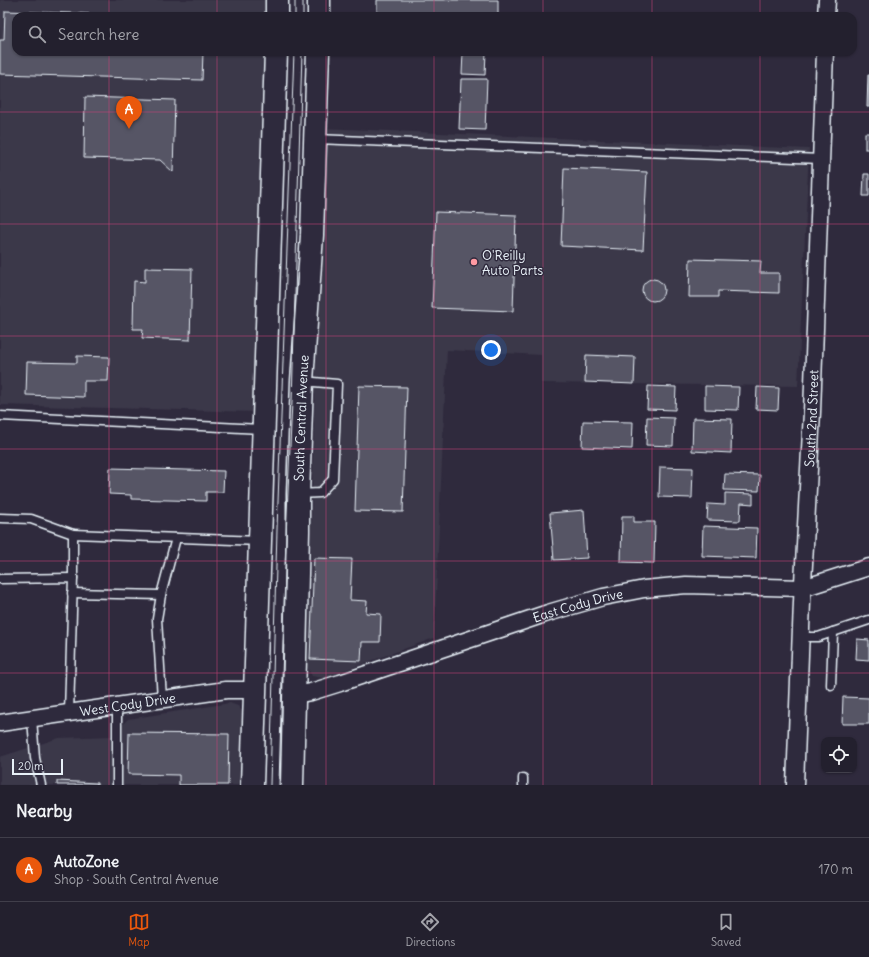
<!DOCTYPE html>
<html lang="en">
<head>
<meta charset="utf-8">
<style>
  body { margin:0; font-family:Delius,sans-serif; background:#2f2d3a; color:#f1f3f6 }
  .controls { position:absolute; right:12px; bottom:12px; display:grid; overflow:hidden; border-radius:8px; box-shadow:0 1px 3px #0004 }
  .controls button { width:36px; height:36px; display:grid; place-items:center; padding:0; border:0; border-bottom:1px solid #403e4a; background:#23202e; color:#f1f3f6; font:20px sans-serif }
  .scale { position:absolute; left:12px; bottom:10px; width:51px; box-sizing:border-box; padding-left:4px; border:2px solid #e8f1f8; border-top:0; font-size:11px; line-height:14px; white-space:nowrap; color:#e8f1f8; -webkit-text-stroke:3px #2f2a3d; paint-order:stroke }
  .you { position:absolute; left:491px; top:350px; width:14px; height:14px; margin:-10px; border:3px solid #fff; border-radius:50%; background:#1a73e8; box-shadow:0 0 0 6px #1a73e833 }
  .badge { display:grid; place-items:center; width:26px; height:26px; border-radius:50%; background:#ea580c; color:#fff; font-size:13px; font-weight:700 }
  .pin { position:absolute; translate:-50% -33px; filter:drop-shadow(0 1px 2px #0008) }
  .pin::after { content:''; position:absolute; top:21px; width:14px; height:12px; background:inherit; clip-path:polygon(0 0,100% 0,50% 100%) }
  .list { margin:0; padding:0; list-style:none }
  h2 { display:flex; justify-content:space-between; align-items:center; height:52px; margin:0; padding:0 16px; font-size:17px }
  h2 small { font-size:13px; font-weight:400; color:#a3a3aa }
  .list li { display:grid; grid-template-columns:26px 1fr auto; gap:12px; align-items:center; box-sizing:border-box; height:64px; padding:0 16px; border-top:1px solid #403e4a }
  .list b { display:block; font-size:15px; white-space:nowrap }
  .list p { margin:0; font-size:13px; white-space:nowrap; color:#a3a3aa }
  .list em { font-size:13px; font-style:normal; color:#a3a3aa }
  .icon { flex:none; width:22px; height:22px; fill:none; stroke:currentColor; stroke-width:2; stroke-linecap:round; stroke-linejoin:round }
  .map { position:relative; flex:none; width:869px; height:785px; overflow:hidden }
  .search { position:absolute; background:#23202e; box-shadow:0 1px 3px #0004; left:12px; right:12px; top:12px; height:44px; display:flex; align-items:center; gap:10px; box-sizing:border-box; padding:0 14px; border-radius:12px; color:#a3a3aa; font-size:15px }
  .sheet { height:116px; background:#23202e }
  nav { display:flex; justify-content:space-around; align-items:center; box-sizing:border-box; height:56px; border-top:1px solid #403e4a; background:#23202e; font-size:11px; color:#a3a3aa }
  nav a { display:grid; justify-items:center; gap:2px }
  nav .on { color:#ea580c }
  .map>svg:first-child { display:block }
</style>
</head>
<body>
<div class="map">
<svg width="869" height="785" viewBox="0 0 869 785">
  <rect width="100%" height="100%" fill="#2f2a3d"/>
  <filter id="ink" filterUnits="userSpaceOnUse"><feTurbulence type="fractalNoise" baseFrequency=".025" numOctaves="2"/><feDisplacementMap in="SourceGraphic" scale="8" xChannelSelector="R" yChannelSelector="G"/><feConvolveMatrix kernelMatrix="1 2 1 2 8 2 1 2 1" color-interpolation-filters="sRGB"/></filter>
  <g filter="url(#ink)">
    <g fill="#3b3749">
      <polygon points="0,0 268,0 268,16 16,16 16,52 266,52 255,412 0,405"/>
      <polygon points="322,128 809,149 798,386 541,383 541,355 447,350 434,638 324,678 312,676 307,668"/>
      <polygon points="230,703 238,706 242,711 244,718 242,785 0,785 0,757 59,738 111,736 128,719"/>
    </g>
    <g fill="#575565" stroke="#e8f1f8">
      <polygon points="377,0 498,0 498,16 377,14"/>
      <polygon points="5,11 167,16 16,16 16,52 203,52 202,80 0,74 0,40 4,40"/>
      <polygon points="463,52 486,52 485,75 462,74"/>
      <polygon points="868,75 869,75 869,107 867,107"/>
      <polygon points="461,79 487,79 485,130 459,129"/>
      <polygon points="85,97 175,100 173,172 160,160 84,158"/>
      <rect x="865" y="133" width="4" height="16"/>
      <polygon points="564,168 647,172 643,250 561,246"/>
      <polygon points="864,174 869,174 869,196 863,196"/>
      <polygon points="436,212 516,215 513,311 432,308"/>
      <polygon points="690,259 761,261 760,273 779,273 779,293 718,291 718,297 689,297"/>
      <polygon points="145,268 192,269 190,340 142,338 143,329 133,329 134,281 145,282"/>
      <circle cx="653" cy="290" r="11"/>
      <polygon points="586,355 635,357 634,384 585,382"/>
      <polygon points="77,356 109,357 108,381 84,381 84,397 26,395 27,362 77,363"/>
      <polygon points="359,386 407,387 403,512 355,511"/>
      <polygon points="648,386 676,387 675,410 647,409"/>
      <polygon points="705,386 739,387 738,410 705,409"/>
      <polygon points="757,387 779,388 778,410 756,409"/>
      <polygon points="647,417 674,418 673,446 646,445"/>
      <polygon points="693,418 732,419 731,453 692,451"/>
      <polygon points="583,421 633,422 632,449 582,447"/>
      <polygon points="660,467 693,468 692,498 659,497"/>
      <polygon points="110,468 224,471 223,492 206,492 206,501 131,499 131,495 109,494"/>
      <polygon points="725,474 760,475 759,491 724,490"/>
      <polygon points="725,493 753,494 753,504 741,503 740,521 707,520 708,504 725,505"/>
      <polygon points="584,510 587,558 554,560 550,513"/>
      <polygon points="622,516 634,516 634,522 655,522 654,563 621,562"/>
      <polygon points="703,526 757,528 756,558 702,556"/>
      <polygon points="314,558 352,559 350,600 367,601 366,613 381,614 380,642 362,642 361,661 310,659"/>
      <polygon points="857,639 869,640 869,660 856,659"/>
      <polygon points="843,697 869,698 869,724 842,724"/>
      <polygon points="129,733 229,734 228,785 179,785 179,775 128,774"/>
      <polygon points="57,781 97,783 97,785 57,785"/>
    </g>
    <g fill="none" stroke-linecap="round" stroke-linejoin="round">
      <defs>
        <g id="service">
          <polyline points="316,139 821,159"/>
          <polyline points="0,416 263,429"/>
          <polyline points="299,494 320,493 333,479 337,384 302,381"/>
          <polyline points="0,518 31,519 73,534"/>
          <polyline points="73,578 73,534 260,541"/>
          <polyline points="0,579 73,578 69,713"/>
          <polyline points="72,593 161,595 176,538"/>
          <polyline points="161,595 157,619 162,699"/>
          <polyline points="801,637 818,637 869,620"/>
          <polyline points="831,685 833,632"/>
          <polyline points="32,718 35,758 41,785"/>
          <polyline points="117,785 117,706"/>
          <polyline points="523,785 523,778"/>
        </g>
        <g id="minor">
          <polyline points="826,16 827,0"/>
          <path id="s1" d="M295,695L311,692L340,683L548,613L603,597L644,589L686,585L803,588L869,567"/>
          <path id="s2" d="M0,723L226,690H255"/>
          <path id="s3" d="M795,785L802,602L812,412L825,52"/>
        </g>
        <g id="secondary">
          <polyline points="277,16 277,0"/>
          <polyline points="319,16 319,0"/>
          <polyline points="252,785 276,52"/>
          <path id="s4" d="M292,785L298,531V494L302,381L312,235L318,52"/>
        </g>
      </defs>
      <use href="#service" stroke="#e8f1f8" stroke-width="11"/>
      <use href="#minor" stroke="#e8f1f8" stroke-width="19"/>
      <use href="#secondary" stroke="#e8f1f8" stroke-width="25"/>
      <use href="#service" stroke="#2f2a3d" stroke-width="8"/>
      <use href="#minor" stroke="#2f2a3d" stroke-width="16"/>
      <use href="#secondary" stroke="#2f2a3d" stroke-width="22"/>
      <g stroke="#e8f1f8" stroke-width="1">
        <polyline points="295,16 295,0"/>
        <polyline points="303,16 303,0"/>
        <polyline points="270,785 277,530 294,52"/>
        <polyline points="279,785 286,537 292,401 302,52"/>
      </g>
    </g>
  </g>
  <path fill="none" stroke="#ca437a" stroke-width="1" stroke-opacity="0.55" d="M109,0V16M217,0V16M326,0V16M434,0V16M543,0V16M652,0V16M760,0V16M109,52V785M217,52V785M326,52V785M434,52V785M543,52V785M652,52V785M760,52V785M0,112H869M0,224H869M0,336H869M0,449H869M0,561H869M0,673H869"/>
  <circle fill="#ff9aa2" stroke="#2f2a3d" stroke-width="1.5" cx="474" cy="262" r="4"/>
  <g text-anchor="middle" dominant-baseline="central" stroke-width="3" stroke-linejoin="round" paint-order="stroke">
    <g font-size="13" fill="#e8f1f8" stroke="#2f2a3d" text-anchor="start">
      <text x="482" y="255">O'Reilly<tspan x="482" dy="15">Auto Parts</tspan></text>
    </g>
    <g font-size="13" fill="#e8f1f8" stroke="#2f2a3d">
      <text stroke="none"><textPath href="#s4" startOffset="367">South Central Avenue</textPath></text>
      <text stroke="none"><textPath href="#s3" startOffset="367">South 2nd Street</textPath></text>
      <text stroke="none"><textPath href="#s1" startOffset="297">East Cody Drive</textPath></text>
      <text stroke="none"><textPath href="#s2" startOffset="129">West Cody Drive</textPath></text>
    </g>
  </g>
</svg>
<div class="controls">
<button><svg class="icon" aria-label="locate" viewBox="0 0 24 24"><circle cx="12" cy="12" r="6"/><path d="M12 2v4M12 18v4M2 12h4M18 12h4"/></svg></button>
</div>
<div class="scale">20 m</div>
<div class="you"></div>
<div class="pin badge" style="left:129px;top:129px">A</div>
<div class="search"><svg class="icon" aria-label="search" viewBox="0 0 24 24"><circle cx="10" cy="10" r="6"/><path d="M15 15l6 6"/></svg>Search here</div>
</div>
<section class="sheet">
<h2>Nearby<small></small></h2>
<ul class="list">
<li><span class="badge">A</span><div><b>AutoZone</b><p>Shop · South Central Avenue</p></div><em>170 m</em></li>
</ul>
</section>
<nav>
<a class="on"><svg class="icon" aria-label="map" viewBox="0 0 24 24"><path d="M3 6l6-2 6 2 6-2v14l-6 2-6-2-6 2zM9 4v14M15 6v14"/></svg>Map</a>
<a><svg class="icon" aria-label="directions" viewBox="0 0 24 24"><path d="M12 3l9 9-9 9-9-9zM9 14v-3h6M13 9l2 2-2 2"/></svg>Directions</a>
<a><svg class="icon" aria-label="saved" viewBox="0 0 24 24"><path d="M7 4h10v16l-5-4-5 4z"/></svg>Saved</a>
</nav>
</body>
</html>
